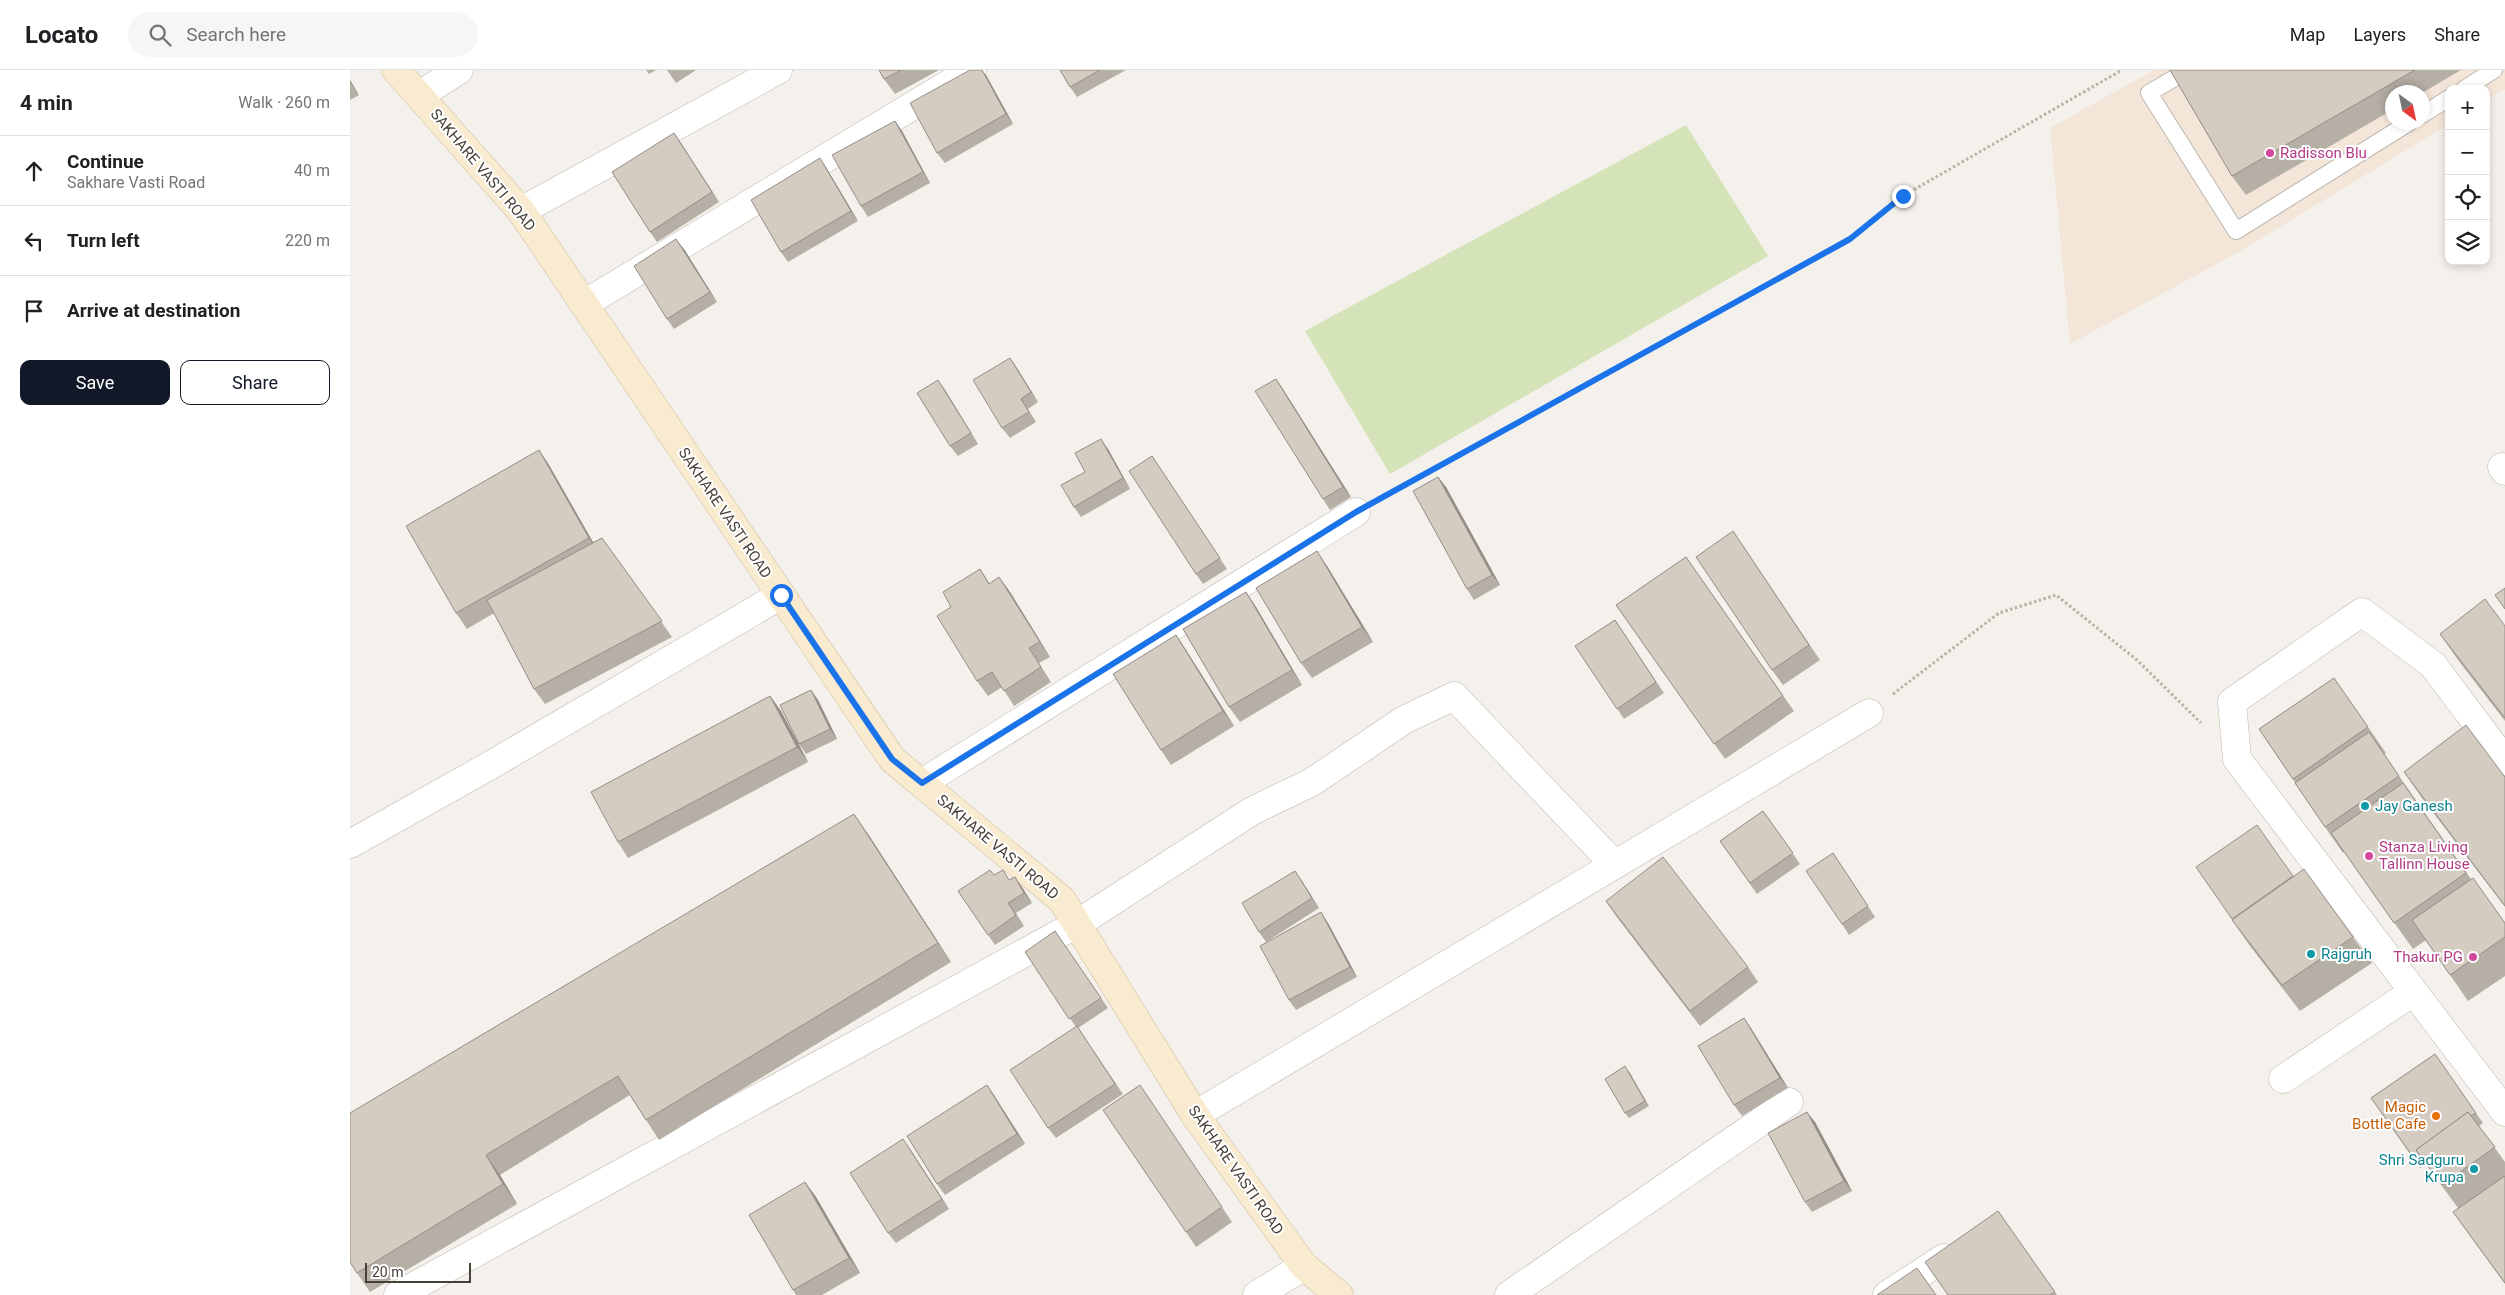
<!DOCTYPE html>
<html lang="en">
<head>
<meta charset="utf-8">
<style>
  body { margin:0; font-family:Roboto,sans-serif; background:#f6f6f6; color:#202124 }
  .controls { position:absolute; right:15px; top:15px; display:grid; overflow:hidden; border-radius:10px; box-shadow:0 2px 8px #0003 }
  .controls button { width:45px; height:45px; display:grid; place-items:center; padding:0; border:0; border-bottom:1px solid #e0e0e0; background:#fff; color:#202124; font:25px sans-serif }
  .compass { position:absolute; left:2035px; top:15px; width:45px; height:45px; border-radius:50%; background:#fff; box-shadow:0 2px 8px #0003; rotate:147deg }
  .scale { position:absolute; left:15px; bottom:12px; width:106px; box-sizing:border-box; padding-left:5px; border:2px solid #474039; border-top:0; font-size:14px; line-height:18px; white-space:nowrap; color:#474039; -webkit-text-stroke:4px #fff; paint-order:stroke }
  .stop { position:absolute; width:15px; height:15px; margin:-11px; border:4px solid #1a73e8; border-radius:50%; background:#fff }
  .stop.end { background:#1a73e8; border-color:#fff; box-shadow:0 1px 5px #0008 }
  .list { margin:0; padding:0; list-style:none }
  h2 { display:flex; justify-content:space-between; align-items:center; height:65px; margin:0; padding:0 20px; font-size:21px }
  h2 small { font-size:16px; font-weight:400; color:#757577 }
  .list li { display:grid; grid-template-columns:32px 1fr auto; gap:15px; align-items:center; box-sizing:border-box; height:70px; padding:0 20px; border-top:1px solid #e0e0e0 }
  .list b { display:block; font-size:19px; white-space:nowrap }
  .list p { margin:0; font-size:16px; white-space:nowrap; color:#757577 }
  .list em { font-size:16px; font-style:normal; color:#757577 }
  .actions { display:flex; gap:10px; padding:15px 20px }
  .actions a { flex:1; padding:11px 0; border:1px solid #111827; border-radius:10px; text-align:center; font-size:18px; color:#111827 }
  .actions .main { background:#111827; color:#fff }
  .icon { flex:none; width:28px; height:28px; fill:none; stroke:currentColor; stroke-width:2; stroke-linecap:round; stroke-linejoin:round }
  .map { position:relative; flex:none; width:2155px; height:1225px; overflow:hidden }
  header { display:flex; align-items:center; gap:30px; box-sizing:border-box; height:70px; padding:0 25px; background:#fff; border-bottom:1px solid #e0e0e0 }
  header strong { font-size:24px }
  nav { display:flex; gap:28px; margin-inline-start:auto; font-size:18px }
  .search { width:350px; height:45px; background:#f6f6f6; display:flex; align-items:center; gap:12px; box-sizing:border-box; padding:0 18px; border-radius:28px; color:#757577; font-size:19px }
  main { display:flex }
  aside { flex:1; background:#fff }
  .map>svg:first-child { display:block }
</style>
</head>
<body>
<header>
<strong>Locato</strong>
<div class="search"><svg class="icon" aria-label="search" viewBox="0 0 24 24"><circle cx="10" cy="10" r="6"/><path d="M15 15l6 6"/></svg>Search here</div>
<nav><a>Map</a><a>Layers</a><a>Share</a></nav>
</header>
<main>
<aside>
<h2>4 min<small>Walk · 260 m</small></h2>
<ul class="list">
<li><svg class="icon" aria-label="ahead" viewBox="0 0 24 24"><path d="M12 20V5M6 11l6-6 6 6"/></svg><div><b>Continue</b><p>Sakhare Vasti Road</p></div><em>40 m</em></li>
<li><svg class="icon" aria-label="left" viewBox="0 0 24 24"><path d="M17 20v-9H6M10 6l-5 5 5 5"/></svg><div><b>Turn left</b></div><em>220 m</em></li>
<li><svg class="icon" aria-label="arrive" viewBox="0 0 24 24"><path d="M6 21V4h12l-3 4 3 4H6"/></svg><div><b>Arrive at destination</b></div></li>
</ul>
<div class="actions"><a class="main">Save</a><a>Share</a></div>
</aside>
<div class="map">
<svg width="2155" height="1225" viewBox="0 0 2155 1225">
  <rect width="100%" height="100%" fill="#f4f0eb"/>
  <path fill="#f3e5d8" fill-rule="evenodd" d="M1804,0H2155V19L2136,30V19H2099V54L1887,183L1720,274L1700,58ZM2042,22H2072V52H2042Z"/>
  <polygon fill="#d4e3b8" points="1336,55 1418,186 1040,404 955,261"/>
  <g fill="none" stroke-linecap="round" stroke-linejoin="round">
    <defs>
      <g id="lane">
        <polyline points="1838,0 1799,23 1886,161 2060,52"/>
        <polyline points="2114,19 2144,0"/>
        <polyline points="2072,45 2099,28"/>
      </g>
      <g id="street">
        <polyline points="70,25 109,0"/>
        <polyline points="171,141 428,0"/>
        <polyline points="234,234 622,0"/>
        <polyline points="2152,397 2155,401"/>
        <polyline points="2155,691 2083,595 2012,542 1882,632 1887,689 2155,1042"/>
        <polyline points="572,713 1006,442"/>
        <polyline points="0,774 139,696 431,525"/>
        <polyline points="1933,1009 2063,922"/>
        <polyline points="845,1045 1519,643"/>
        <polyline points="48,1225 727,854 902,741 962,712 1054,650 1104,626 1264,794"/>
        <polyline points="907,1225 954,1196"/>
        <polyline points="1159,1225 1439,1032"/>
        <polyline points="1537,1225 1594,1188"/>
      </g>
      <polyline id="secondary" points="46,0 171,141 542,689 712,830 845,1045 954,1196 989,1225"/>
    </defs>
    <use href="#lane" stroke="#beb7ae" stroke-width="18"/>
    <use href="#street" stroke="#beb7ae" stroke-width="29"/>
    <use href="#secondary" stroke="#cebd9f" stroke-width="29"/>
    <g stroke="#beb1a1" stroke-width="3" stroke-dasharray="2.5 2.5" stroke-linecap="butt">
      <polyline points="1033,428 1500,169 1553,126 1772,0"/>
      <polyline points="1543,624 1649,543 1706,525 1787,590 1851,653"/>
    </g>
    <use href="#lane" stroke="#fff" stroke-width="16"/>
    <use href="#street" stroke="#fff" stroke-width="28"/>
    <use href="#secondary" stroke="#f9ebcf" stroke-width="28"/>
  </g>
  <g fill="#b6afa6">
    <polygon points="296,0 306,0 299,4"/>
    <polygon points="317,0 346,0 326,13"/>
    <polygon points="529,0 589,0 545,24 534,9"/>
    <polygon points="710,0 776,0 727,27 720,17"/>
    <polygon points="1820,0 2111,0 2072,23 2042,22 2042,40 1896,125 1882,106"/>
    <polygon points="636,5 663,54 595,93 587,83"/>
    <polygon points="0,10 9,25 0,30"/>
    <polygon points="545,51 552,61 580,113 518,147 511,136"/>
    <polygon points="324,63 369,132 307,172 300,162"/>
    <polygon points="470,88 477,99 508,151 438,192 431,182"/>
    <polygon points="334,179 367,232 324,259 317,249"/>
    <polygon points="660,288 688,332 678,339 686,352 660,368 652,358"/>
    <polygon points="926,309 1001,427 980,440 973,429"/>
    <polygon points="595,320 628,374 608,386 600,376"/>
    <polygon points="758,379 780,419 731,447 724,437 735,402"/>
    <polygon points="189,380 199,395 243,472 252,468 322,567 195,634 184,619 144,543 117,559 106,543"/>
    <polygon points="802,386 877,499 853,514 846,504"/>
    <polygon points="1088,407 1096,417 1150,515 1124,530 1117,519"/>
    <polygon points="1383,461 1470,590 1433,615 1422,600"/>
    <polygon points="1336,487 1444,641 1375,689 1266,535"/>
    <polygon points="977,496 1023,572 962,608 951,593"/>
    <polygon points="630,499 640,514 649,507 660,522 700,587 689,593 701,612 664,636 652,617 638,626 627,611 601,537"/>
    <polygon points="896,522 906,537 952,615 890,652 879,637"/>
    <polygon points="1265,550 1314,623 1274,649 1225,576"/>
    <polygon points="2155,556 2155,651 2108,590 2090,564"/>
    <polygon points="826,565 836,580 884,656 821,695 811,680"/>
    <polygon points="1984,608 2036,683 2034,684 2067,732 2121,809 2155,853 2155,906 2118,931 2076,870 2063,879 1994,782 1993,783 1975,757 1909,659"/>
    <polygon points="461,620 468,630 487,669 456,684 449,674"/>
    <polygon points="420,626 431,641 458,692 278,788 268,772"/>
    <polygon points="2054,702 2155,707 2155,837 2072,728"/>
    <polygon points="1413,741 1450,794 1407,824 1370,771"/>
    <polygon points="518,764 601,892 309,1070 296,1050 280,1025 150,1105 167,1134 20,1222 7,1203 0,1192"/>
    <polygon points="1483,783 1525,847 1499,865 1492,854"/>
    <polygon points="644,805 660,810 665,807 682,833 666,843 674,856 645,875 608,821"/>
    <polygon points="1943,806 2003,867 2022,893 1950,941 1900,876 1882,850"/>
    <polygon points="952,811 969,838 916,872 909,862"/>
    <polygon points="1256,831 1398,897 1408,912 1350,956 1266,846"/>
    <polygon points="978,853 1007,907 946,940 939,930"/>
    <polygon points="705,861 758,938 728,958 773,1024 706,1068 698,1058 726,957 675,882"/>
    <polygon points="1394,948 1438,1018 1392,1046 1384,1035"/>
    <polygon points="2085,984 2133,1053 2129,1056 2155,1092 2155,1214 2103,1142 2108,1138 2076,1094 2070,1098 2021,1028"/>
    <polygon points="1279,1001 1299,1036 1279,1048 1275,1043"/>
    <polygon points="637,1015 675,1074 595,1125 587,1114"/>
    <polygon points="790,1015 882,1152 846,1177 836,1162"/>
    <polygon points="1465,1052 1502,1121 1462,1142 1455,1132"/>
    <polygon points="560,1079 599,1139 546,1173 538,1163"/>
    <polygon points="455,1112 466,1127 510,1203 472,1225 446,1225 443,1220"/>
    <polygon points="1648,1141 1707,1225 1598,1225"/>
  </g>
  <g fill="#948e87">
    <polygon points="632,0 636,5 663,54 656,44"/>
    <polygon points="0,10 9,25 0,12"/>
    <polygon points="545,51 552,61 580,113 573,102"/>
    <polygon points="324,63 331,73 369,132 362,122"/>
    <polygon points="470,88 477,99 508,151 501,141"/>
    <polygon points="326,169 334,179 367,232 360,222"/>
    <polygon points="660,288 667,298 688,332 681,322"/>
    <polygon points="926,309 933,319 1001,427 993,417"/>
    <polygon points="588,310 595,320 628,374 621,363"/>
    <polygon points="751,369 758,379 780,419 773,408"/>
    <polygon points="189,380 199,395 249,483 239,468"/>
    <polygon points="1088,407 1096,417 1150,515 1142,505"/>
    <polygon points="967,481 977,496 1023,572 1012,557"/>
    <polygon points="649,507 660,522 700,587 690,572"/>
    <polygon points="896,522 906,537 952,615 942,600"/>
    <polygon points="826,565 836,580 884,656 873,641"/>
    <polygon points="461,620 468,630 487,669 480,659"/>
    <polygon points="420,626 431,641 458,692 447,677"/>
    <polygon points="504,744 518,764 601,892 588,873"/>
    <polygon points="945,801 952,811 969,838 962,828"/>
    <polygon points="665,807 672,817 682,833 674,823"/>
    <polygon points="971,842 978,853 1007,907 1000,897"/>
    <polygon points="1394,948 1401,958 1438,1018 1430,1008"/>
    <polygon points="637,1015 644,1025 675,1074 667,1064"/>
    <polygon points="1457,1042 1465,1052 1502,1121 1494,1111"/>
    <polygon points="553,1069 560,1079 599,1139 592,1129"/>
    <polygon points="136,1085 150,1105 167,1134 153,1114"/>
    <polygon points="455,1112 466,1127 510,1203 499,1188"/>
  </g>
  <g fill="#d4cbc1" stroke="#948e87">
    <polygon points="529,0 551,0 534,9"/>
    <polygon points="620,0 632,0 656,44 587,83 560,33"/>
    <polygon points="710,0 750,0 720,17"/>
    <polygon points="1820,0 2065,0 1882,106"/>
    <polygon points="545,51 573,102 511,136 482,85"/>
    <polygon points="324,63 362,122 300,162 262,102"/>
    <polygon points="470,88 501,141 431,182 401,130"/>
    <polygon points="326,169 360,222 317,249 284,196"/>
    <polygon points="660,288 681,322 671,329 679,342 652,358 623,310"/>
    <polygon points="926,309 993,417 973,429 905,321"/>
    <polygon points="588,310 621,363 600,376 567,323"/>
    <polygon points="751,369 773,408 724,437 711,415 735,402 725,383"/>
    <polygon points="189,380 239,468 106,543 56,456"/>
    <polygon points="802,386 870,488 846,504 779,401"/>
    <polygon points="1088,407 1142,505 1117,519 1063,421"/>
    <polygon points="1383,461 1459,575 1422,600 1346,487"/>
    <polygon points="252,468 312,551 184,619 137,530"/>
    <polygon points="967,481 1012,557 951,593 906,518"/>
    <polygon points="1336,487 1433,626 1364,674 1266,535"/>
    <polygon points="630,499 639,514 649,507 690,572 679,578 691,597 654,621 642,602 627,611 587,546 601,537 593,522"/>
    <polygon points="2155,518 2155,539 2145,525"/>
    <polygon points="896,522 942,600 879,637 833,559"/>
    <polygon points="2135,529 2155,556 2155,648 2090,564"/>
    <polygon points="1265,550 1306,612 1267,639 1225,576"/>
    <polygon points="826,565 873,641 811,680 763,604"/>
    <polygon points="1984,608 2018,657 1943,709 1909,659"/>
    <polygon points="461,620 480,659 449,674 430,635"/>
    <polygon points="420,626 447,677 268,772 241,722"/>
    <polygon points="2116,655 2155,707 2155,836 2054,702"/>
    <polygon points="2019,662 2049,706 1975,757 1945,713"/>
    <polygon points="2053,713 2116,803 2044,853 1981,763"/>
    <polygon points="1413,741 1443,783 1400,813 1370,771"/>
    <polygon points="504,744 588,873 296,1050 268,1006 136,1085 153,1114 7,1203 0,1192 0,1043"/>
    <polygon points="1907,755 1943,806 1882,849 1846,797"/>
    <polygon points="1483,783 1518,836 1492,854 1456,801"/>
    <polygon points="1313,787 1398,897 1340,941 1256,831"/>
    <polygon points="1954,799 2003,867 1932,915 1882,850"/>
    <polygon points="640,800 644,805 653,800 659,810 665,807 674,823 658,833 666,845 638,865 608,821"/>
    <polygon points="945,801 962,828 909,862 892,833"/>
    <polygon points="2123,808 2155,853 2155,867 2100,905 2062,850"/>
    <polygon points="971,842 1000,897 939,930 910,876"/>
    <polygon points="705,861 751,928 719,949 675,882"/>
    <polygon points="1394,948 1430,1008 1384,1035 1348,976"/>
    <polygon points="727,956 765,1014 698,1058 660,1000"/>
    <polygon points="2085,984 2126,1043 2121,1046 2118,1042 2066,1080 2069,1083 2063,1087 2021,1028"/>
    <polygon points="1275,996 1295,1031 1275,1043 1255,1009"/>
    <polygon points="637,1015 667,1064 587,1114 557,1066"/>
    <polygon points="790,1015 872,1137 836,1162 753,1040"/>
    <polygon points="1457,1042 1494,1111 1455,1132 1418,1063"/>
    <polygon points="2118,1042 2145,1077 2092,1115 2066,1080"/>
    <polygon points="553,1069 592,1129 538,1163 500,1103"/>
    <polygon points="2155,1106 2155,1213 2103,1142"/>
    <polygon points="455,1112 499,1188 443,1220 399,1145"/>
    <polygon points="1648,1141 1705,1222 1700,1225 1598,1225 1575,1192"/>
    <polygon points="1567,1198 1586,1225 1527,1225"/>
  </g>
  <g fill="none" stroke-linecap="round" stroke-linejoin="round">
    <polyline stroke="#1a73e8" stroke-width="6" points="431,525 542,689 572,713 1006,442 1500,169 1553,126"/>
  </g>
  <g fill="#d1479c" stroke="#fff" stroke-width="2">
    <circle cx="1920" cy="83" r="5"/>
    <circle cx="2019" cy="786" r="5"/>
    <circle cx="2123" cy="887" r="5"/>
  </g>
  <g fill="#0f9aa8" stroke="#fff" stroke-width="2">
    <circle cx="2015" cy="736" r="5"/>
    <circle cx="1961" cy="884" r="5"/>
    <circle cx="2124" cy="1099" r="5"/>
  </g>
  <circle fill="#e8710a" stroke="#fff" stroke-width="2" cx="2086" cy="1046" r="5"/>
  <g text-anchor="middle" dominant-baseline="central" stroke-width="4" stroke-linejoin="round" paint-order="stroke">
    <g font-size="15" fill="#b23c85" stroke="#fff" text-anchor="start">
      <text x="1930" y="83">Radisson Blu</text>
      <text x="2029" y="777">Stanza Living<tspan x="2029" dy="17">Tallinn House</tspan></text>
      <text x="2113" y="887" text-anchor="end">Thakur PG</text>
    </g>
    <g font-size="15" fill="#474039" stroke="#fff">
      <text transform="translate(133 100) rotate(50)">SAKHARE VASTI ROAD</text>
      <text transform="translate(375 443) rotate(56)">SAKHARE VASTI ROAD</text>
      <text transform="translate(648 777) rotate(40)">SAKHARE VASTI ROAD</text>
      <text transform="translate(886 1100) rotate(55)">SAKHARE VASTI ROAD</text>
    </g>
    <g font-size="15" fill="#0d838f" stroke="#fff" text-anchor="start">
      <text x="2025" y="736">Jay Ganesh</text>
      <text x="1971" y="884">Rajgruh</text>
      <text x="2114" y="1090" text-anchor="end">Shri Sadguru<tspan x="2114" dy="17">Krupa</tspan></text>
    </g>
    <g font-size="15" fill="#c56008" stroke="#fff" text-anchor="end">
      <text x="2076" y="1037">Magic<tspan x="2076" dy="17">Bottle Cafe</tspan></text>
    </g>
  </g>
</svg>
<div class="controls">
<button>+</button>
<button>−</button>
<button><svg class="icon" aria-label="locate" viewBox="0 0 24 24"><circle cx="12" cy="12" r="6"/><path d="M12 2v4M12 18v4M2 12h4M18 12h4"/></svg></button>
<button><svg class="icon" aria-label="layers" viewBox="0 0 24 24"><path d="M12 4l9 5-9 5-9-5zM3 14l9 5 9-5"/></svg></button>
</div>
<svg class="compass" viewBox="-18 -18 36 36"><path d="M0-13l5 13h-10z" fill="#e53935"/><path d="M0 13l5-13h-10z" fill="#757577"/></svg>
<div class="scale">20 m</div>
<div class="stop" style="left:431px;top:525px"></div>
<div class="stop end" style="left:1553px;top:126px"></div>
</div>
</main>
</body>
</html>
